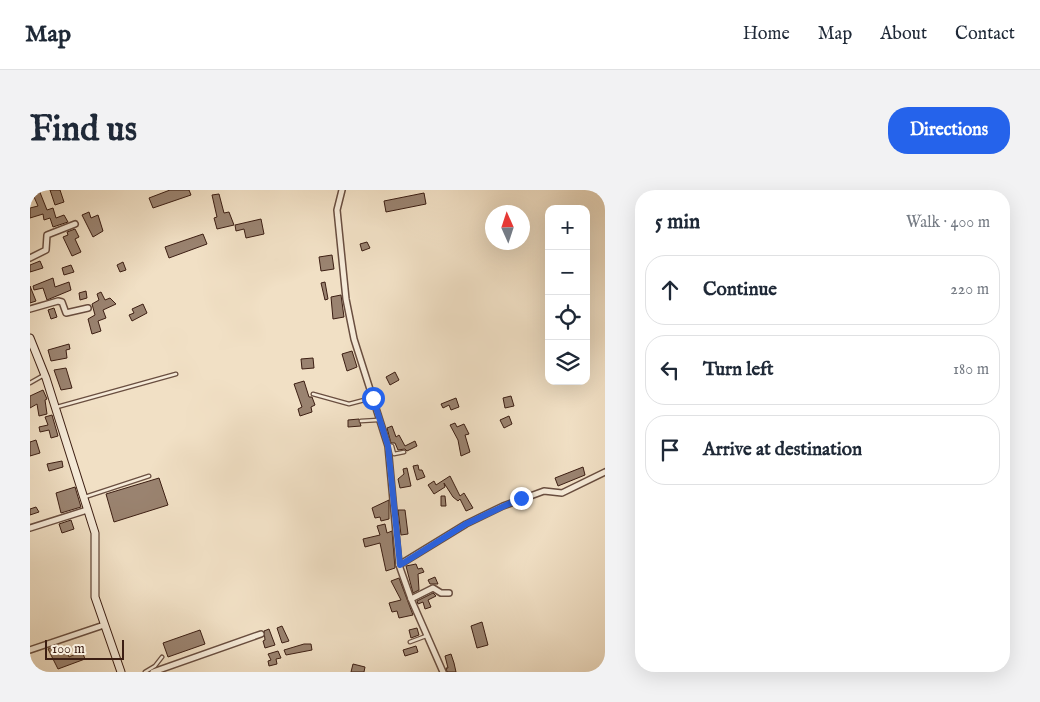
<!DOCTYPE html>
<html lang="en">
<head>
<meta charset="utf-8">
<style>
  body { margin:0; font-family:"IM FELL English",serif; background:#f2f2f3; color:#1f2937 }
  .controls { position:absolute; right:15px; top:15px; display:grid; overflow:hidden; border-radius:10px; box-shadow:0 5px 20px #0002 }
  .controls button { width:45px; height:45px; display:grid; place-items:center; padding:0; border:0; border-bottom:1px solid #e0e1e3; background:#fff; color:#1f2937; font:25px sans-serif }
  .compass { position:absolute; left:455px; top:15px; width:45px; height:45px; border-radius:50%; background:#fff; box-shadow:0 5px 20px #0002; rotate:357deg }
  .scale { position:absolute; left:15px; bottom:12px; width:79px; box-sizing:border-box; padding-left:5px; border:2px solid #3c1e13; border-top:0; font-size:14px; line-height:18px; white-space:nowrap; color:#3c1e13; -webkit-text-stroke:4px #f6ebd9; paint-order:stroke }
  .stop { position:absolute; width:15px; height:15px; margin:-11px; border:4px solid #2563eb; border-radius:50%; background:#fff }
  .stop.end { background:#2563eb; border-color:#fff; box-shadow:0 1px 5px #0008 }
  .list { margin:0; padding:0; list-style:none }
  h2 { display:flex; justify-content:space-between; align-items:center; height:65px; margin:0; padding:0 20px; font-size:21px }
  h2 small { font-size:16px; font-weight:400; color:#747a83 }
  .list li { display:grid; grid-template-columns:32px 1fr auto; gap:15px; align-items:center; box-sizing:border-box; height:70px; margin:0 10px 10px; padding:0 10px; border:1px solid #e0e1e3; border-radius:20px }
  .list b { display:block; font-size:19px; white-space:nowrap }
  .list em { font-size:16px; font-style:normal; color:#747a83 }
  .icon { flex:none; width:28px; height:28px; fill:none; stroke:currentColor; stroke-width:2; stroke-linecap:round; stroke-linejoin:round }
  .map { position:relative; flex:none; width:575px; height:482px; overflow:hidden; border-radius:20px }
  header { display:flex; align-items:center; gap:30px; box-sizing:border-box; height:70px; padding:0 25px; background:#fff; border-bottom:1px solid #e0e1e3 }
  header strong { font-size:24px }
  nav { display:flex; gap:28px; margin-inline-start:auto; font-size:18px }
  .intro { display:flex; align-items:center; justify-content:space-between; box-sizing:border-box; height:120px; padding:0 30px }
  h1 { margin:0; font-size:35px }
  .button { padding:12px 22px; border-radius:20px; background:#2563eb; color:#fff; font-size:18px; font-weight:700 }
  main { display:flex; gap:30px; padding:0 30px }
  aside { flex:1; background:#fff; border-radius:20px; box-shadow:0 5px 20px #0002 }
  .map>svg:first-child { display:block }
</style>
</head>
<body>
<header>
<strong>Map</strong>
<nav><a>Home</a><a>Map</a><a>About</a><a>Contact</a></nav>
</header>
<div class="intro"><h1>Find us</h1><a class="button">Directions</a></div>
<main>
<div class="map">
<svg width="575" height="482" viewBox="0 0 575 482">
  <rect width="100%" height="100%" fill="#f1e0c5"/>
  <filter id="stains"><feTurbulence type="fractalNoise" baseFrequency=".004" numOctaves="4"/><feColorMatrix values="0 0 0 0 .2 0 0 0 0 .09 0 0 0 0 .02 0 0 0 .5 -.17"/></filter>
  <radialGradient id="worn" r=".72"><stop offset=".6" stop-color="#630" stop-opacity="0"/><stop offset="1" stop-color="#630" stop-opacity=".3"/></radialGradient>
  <g fill="#9a8370" stroke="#3c1e13">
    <polygon points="1,0 9,0 17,20 23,18 26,28 34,25 38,32 23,37 20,28 14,30 13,24 0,28 0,18 8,16"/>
    <polygon points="20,0 30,0 34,12 25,15"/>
    <polygon points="140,0 159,0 161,5 123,18 119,8"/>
    <polygon points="394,3 396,14 356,22 354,11"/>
    <polygon points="189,4 194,23 199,22 204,35 187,39 184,28 187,27 182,5"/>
    <polygon points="59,22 61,28 68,25 73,41 63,47 52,25"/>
    <polygon points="231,29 234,44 216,48 214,39 206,41 205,35"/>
    <polygon points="45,39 49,47 45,49 51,62 42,66 33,47 38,45 37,42"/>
    <polygon points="173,44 177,54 139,68 135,57"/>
    <polygon points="337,52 340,58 332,61 330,54"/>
    <polygon points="302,65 304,79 291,81 289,67"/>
    <polygon points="10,71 13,78 0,82 0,75"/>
    <polygon points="93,72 96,80 90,82 87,75"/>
    <polygon points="41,75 44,82 34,85 32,78"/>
    <polygon points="23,88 25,97 39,92 41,100 17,110 13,98 4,100 3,96"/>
    <polygon points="295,92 298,109 295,110 291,93"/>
    <polygon points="0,96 6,111 0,113"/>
    <polygon points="56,101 57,108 50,110 49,103"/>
    <polygon points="71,102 75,110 80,108 86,114 73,120 76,128 68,131 71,141 62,144 58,129 65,125 62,114 69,110 67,104"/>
    <polygon points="311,105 314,127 303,129 301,107"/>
    <polygon points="113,114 117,123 102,131 99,125 104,123 102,119"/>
    <polygon points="24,118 27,127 21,129 18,120"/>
    <polygon points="39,154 40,159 36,160 37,168 21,171 18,160"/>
    <polygon points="322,161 327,177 317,181 312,164"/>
    <polygon points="283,168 284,178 272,179 271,169"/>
    <polygon points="36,178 42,198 31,200 24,180"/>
    <polygon points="365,182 369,190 360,195 356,187"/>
    <polygon points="274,191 279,207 282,207 285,215 281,217 282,222 270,226 268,219 272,217 264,194"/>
    <polygon points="13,200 17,209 15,210 17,224 9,226 7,214 0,218 0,206"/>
    <polygon points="481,206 484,216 475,218 473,208"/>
    <polygon points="426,208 429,217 421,220 419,215 413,218 411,214"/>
    <polygon points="22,225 28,246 21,248 19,240 10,242 9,237 18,235 15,227"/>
    <polygon points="479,226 482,234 474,238 470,230"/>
    <polygon points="329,229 331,236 318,237 318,230"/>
    <polygon points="425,233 427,237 434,234 439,244 435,245 440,262 431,266 428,250 420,235"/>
    <polygon points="362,236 366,247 369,245 375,256 385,251 387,256 377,261 375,259 368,260 365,253 361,253 357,238"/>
    <polygon points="6,250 10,263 0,266 0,252"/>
    <polygon points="32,271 33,277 19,281 17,274"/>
    <polygon points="388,275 389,280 392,280 395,287 387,290 383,276"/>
    <polygon points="553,277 555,285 528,296 525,288"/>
    <polygon points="377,278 381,296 370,298 368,289 374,284 373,279"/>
    <polygon points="420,286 430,306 434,303 443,318 436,321 430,309 428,311 423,307 414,293 415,297 404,304 398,295 404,291 406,295"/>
    <polygon points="129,288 138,315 84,332 76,304"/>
    <polygon points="45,297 51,317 31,323 26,303"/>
    <polygon points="411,306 415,306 416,316 411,316"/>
    <polygon points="359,310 359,329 351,331 350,327 345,328 342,318"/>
    <polygon points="6,317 9,322 0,325 0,319"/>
    <polygon points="368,320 375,320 378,344 371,345"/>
    <polygon points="41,330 44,339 32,343 29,334"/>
    <polygon points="355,334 357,343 362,341 365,378 356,381 350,353 335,357 333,349 350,345 347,336"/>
    <polygon points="386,374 388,379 392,378 394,382 388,384 389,400 383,403 376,376"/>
    <polygon points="405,387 408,394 400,394 398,390"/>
    <polygon points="369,388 383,425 369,428 367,421 362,422 359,413 371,410 361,391"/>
    <polygon points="403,403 406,406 398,410 401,417 395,419 393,412 388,414 387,411"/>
    <polygon points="452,432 458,455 447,458 441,436"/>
    <polygon points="252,436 259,451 252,453 247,438"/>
    <polygon points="387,438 389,445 381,448 379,440"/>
    <polygon points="239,439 245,455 235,458 233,451 235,450 234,441"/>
    <polygon points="170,440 175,454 138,467 133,453"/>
    <polygon points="274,454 281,454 282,460 256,465 254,460"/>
    <polygon points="24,456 26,464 36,460 39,467 52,461 55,469 28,479 18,459"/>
    <polygon points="386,456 388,462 375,466 373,460"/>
    <polygon points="248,461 251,468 246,469 247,474 239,476 238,471 241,470 238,464"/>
    <polygon points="421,464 424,473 426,482 417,482 416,478 418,478 415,466"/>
    <polygon points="323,474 335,477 334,482 321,482"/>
  </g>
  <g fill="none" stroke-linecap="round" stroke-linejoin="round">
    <defs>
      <g id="lane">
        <polyline points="0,193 14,185"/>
        <polyline points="283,204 319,214 342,208"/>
        <polyline points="27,217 146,184"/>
        <polyline points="331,231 348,230"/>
        <polyline points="359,255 362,256 364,264 374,262"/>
        <polyline points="55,307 119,286"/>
        <polyline points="380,452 396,446"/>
        <polyline points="115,482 125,476 132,467"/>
      </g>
      <g id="street">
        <polyline points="312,0 307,20 316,109 324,149 358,256 369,375 381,409 413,482"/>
        <polyline points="0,68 16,60 17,45 45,34"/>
        <polyline points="0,119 28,111 32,112 36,123 58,118"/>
        <polyline points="0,338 57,320"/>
        <polyline points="369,375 436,334 473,316 514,301 532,303 575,282"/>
        <polyline points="381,409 403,398 411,403 419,403"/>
        <polyline points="0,460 74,435"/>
        <polyline points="123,482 231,444"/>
      </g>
      <polyline id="secondary" points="0,148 16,188 65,343 65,407 91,482"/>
    </defs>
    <use href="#lane" stroke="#694e40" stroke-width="5"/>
    <use href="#street" stroke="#694e40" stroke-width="8"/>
    <use href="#secondary" stroke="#3c1e13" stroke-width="9"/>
    <use href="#lane" stroke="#f6ebd9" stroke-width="2.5"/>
    <use href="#street" stroke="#f6ebd9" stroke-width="5"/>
    <use href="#secondary" stroke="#f6ebd9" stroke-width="7"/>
  </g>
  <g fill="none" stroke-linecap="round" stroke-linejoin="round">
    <polyline stroke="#2563eb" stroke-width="6" points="343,208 358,256 370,375 436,334 491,308"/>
  </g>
  <rect width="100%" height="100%" filter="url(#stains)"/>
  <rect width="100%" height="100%" fill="url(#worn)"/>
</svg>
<div class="controls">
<button>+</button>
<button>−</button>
<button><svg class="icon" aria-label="locate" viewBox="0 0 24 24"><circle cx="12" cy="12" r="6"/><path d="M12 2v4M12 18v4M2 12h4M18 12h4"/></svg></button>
<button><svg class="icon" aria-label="layers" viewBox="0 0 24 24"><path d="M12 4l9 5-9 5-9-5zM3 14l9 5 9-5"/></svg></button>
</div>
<svg class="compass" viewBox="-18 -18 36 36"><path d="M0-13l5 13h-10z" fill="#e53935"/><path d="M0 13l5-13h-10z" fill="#747a83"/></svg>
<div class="scale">100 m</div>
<div class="stop" style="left:343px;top:208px"></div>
<div class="stop end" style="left:491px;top:308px"></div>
</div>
<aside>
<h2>5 min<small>Walk · 400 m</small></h2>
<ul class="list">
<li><svg class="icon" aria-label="ahead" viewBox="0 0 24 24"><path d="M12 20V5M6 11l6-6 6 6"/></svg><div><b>Continue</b></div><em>220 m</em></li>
<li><svg class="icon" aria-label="left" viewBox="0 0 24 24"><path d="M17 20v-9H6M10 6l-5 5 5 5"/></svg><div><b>Turn left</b></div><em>180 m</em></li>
<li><svg class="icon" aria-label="arrive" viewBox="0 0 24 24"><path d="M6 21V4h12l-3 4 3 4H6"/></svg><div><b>Arrive at destination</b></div></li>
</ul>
</aside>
</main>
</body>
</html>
